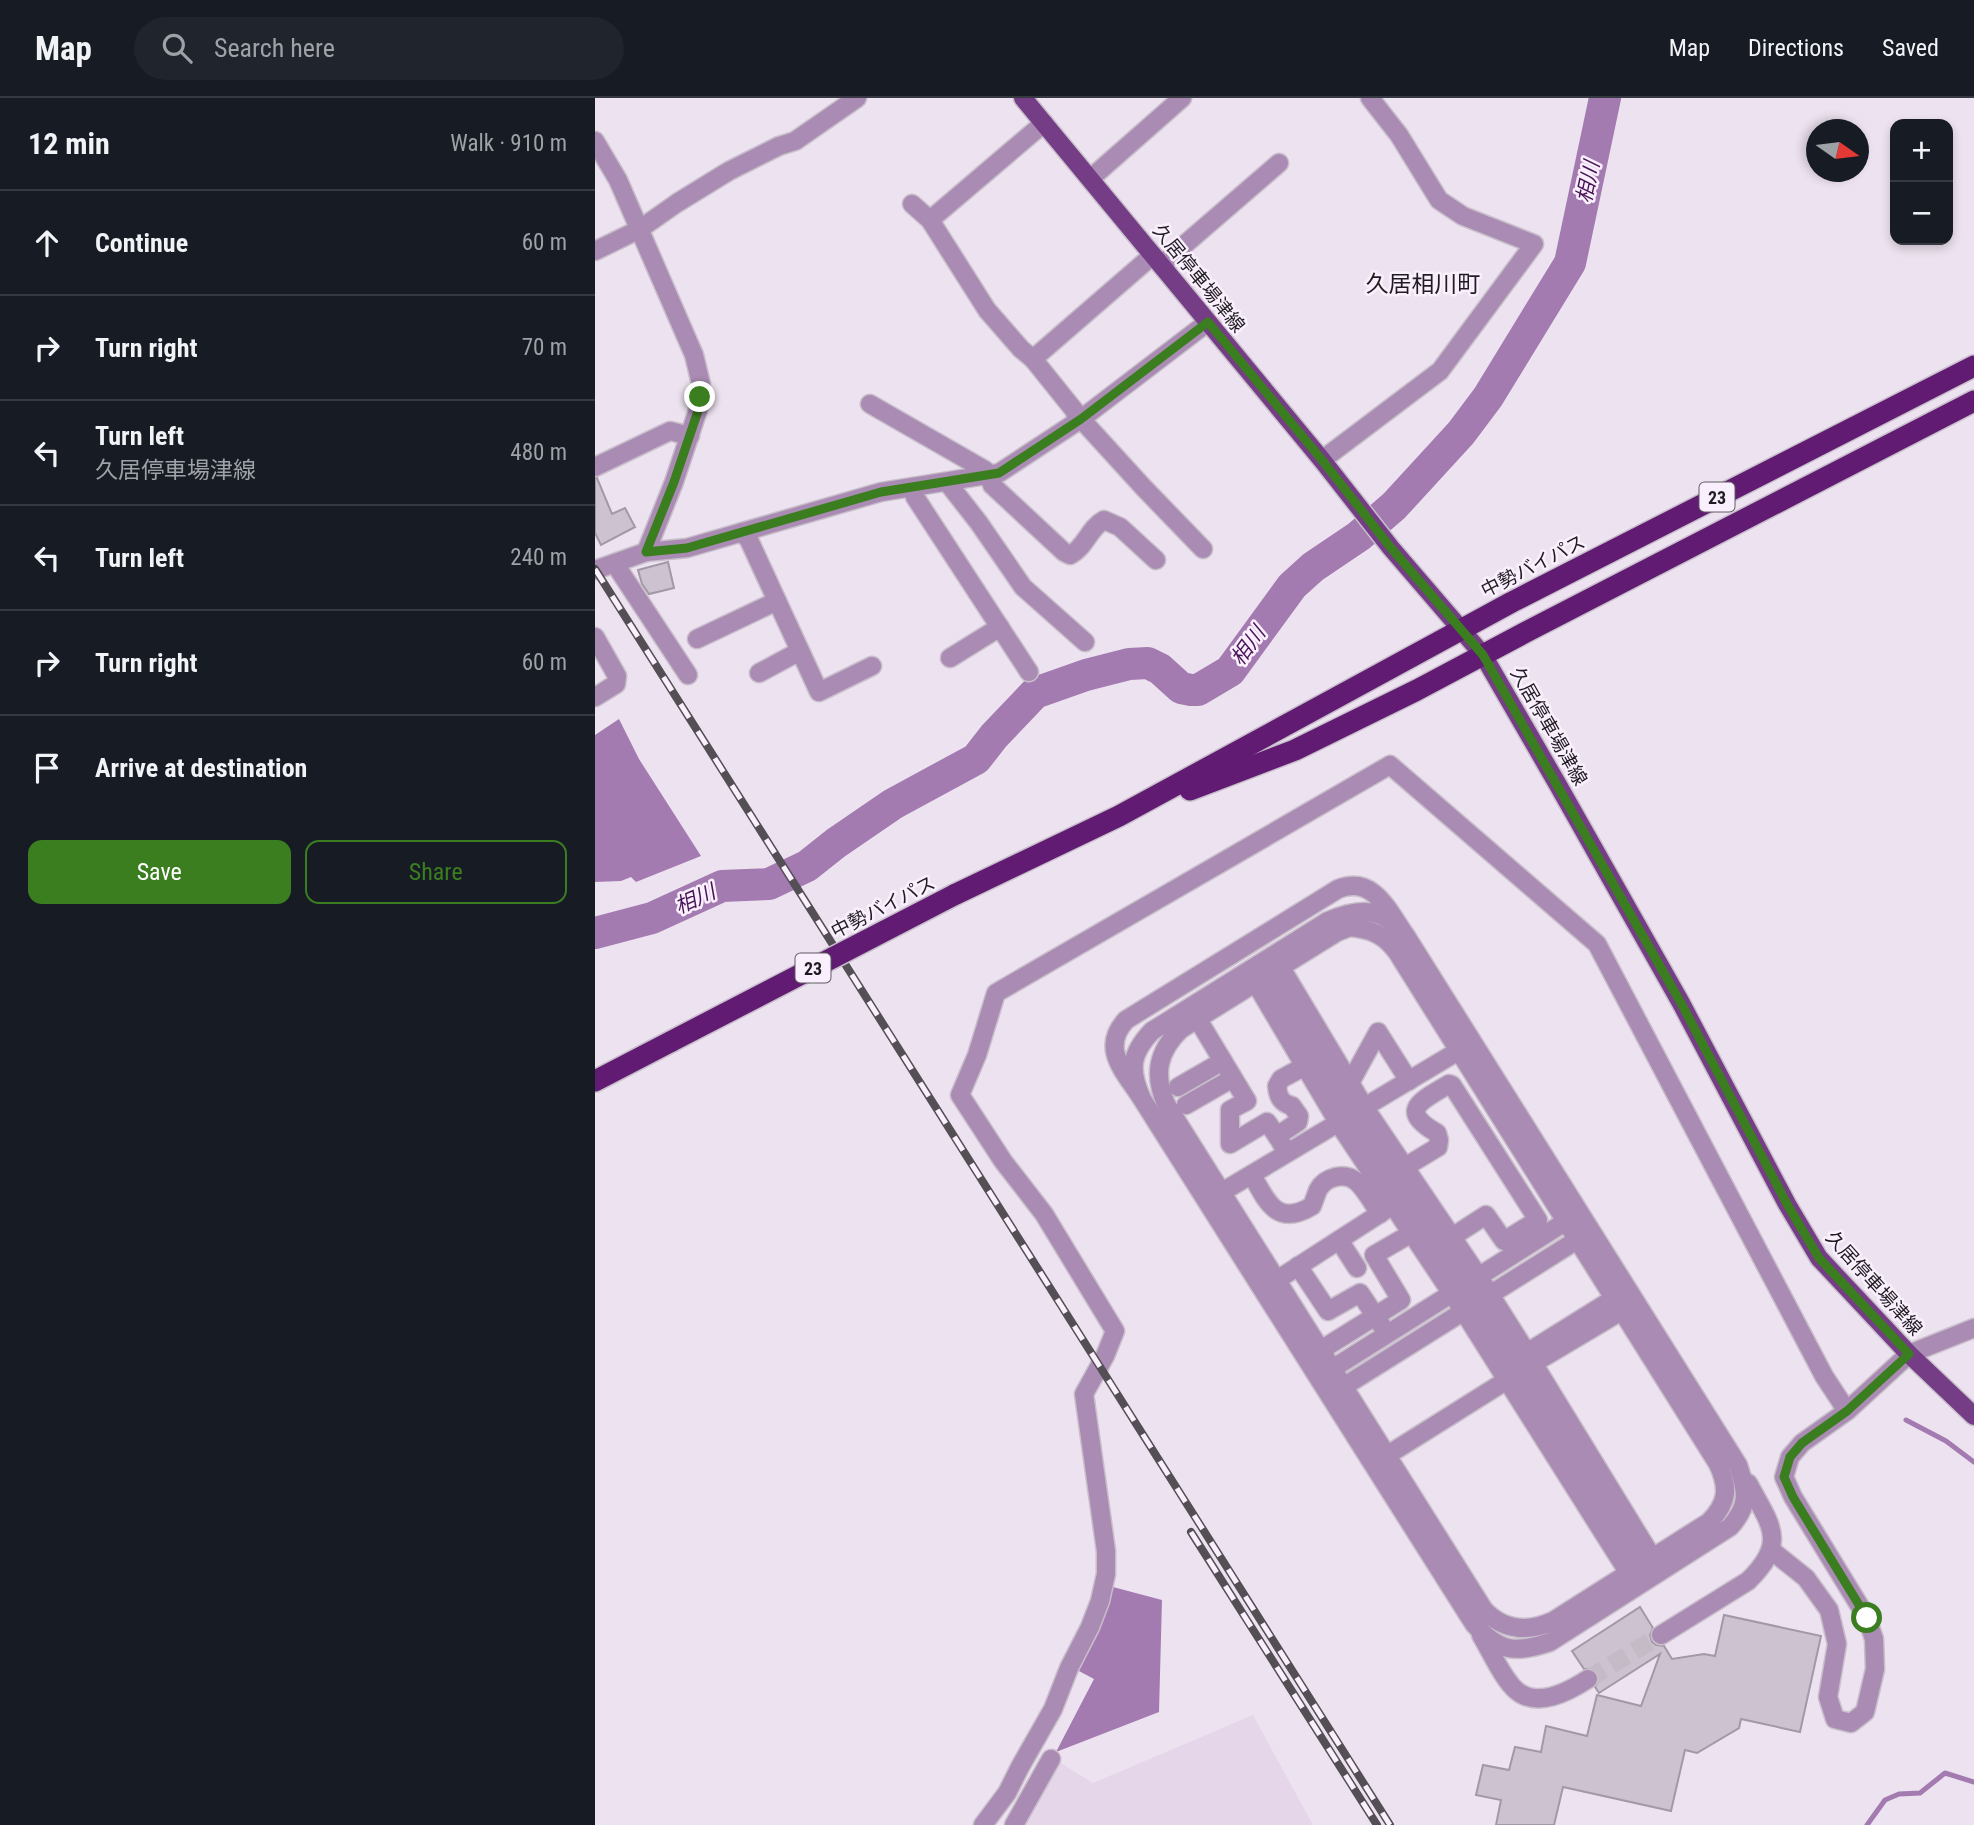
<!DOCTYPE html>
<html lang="en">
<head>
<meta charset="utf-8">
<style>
  body { margin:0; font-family:"Roboto Condensed","Noto Sans JP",sans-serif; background:#20242c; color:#f1f3f6 }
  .controls { position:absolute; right:21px; top:21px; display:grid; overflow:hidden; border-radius:14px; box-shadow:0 4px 10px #0003 }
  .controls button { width:63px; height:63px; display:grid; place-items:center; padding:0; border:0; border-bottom:2px solid #363941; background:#171b24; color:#f1f3f6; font:35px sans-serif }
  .compass { position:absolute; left:1211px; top:21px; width:63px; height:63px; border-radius:50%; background:#171b24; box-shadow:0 4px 10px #0003; rotate:104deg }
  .stop { position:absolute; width:21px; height:21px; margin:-16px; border:5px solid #3b7e20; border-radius:50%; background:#fff }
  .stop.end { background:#3b7e20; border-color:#fff; box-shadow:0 2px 7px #0008 }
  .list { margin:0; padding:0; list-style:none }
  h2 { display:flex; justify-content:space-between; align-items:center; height:91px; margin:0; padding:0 28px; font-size:30px }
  h2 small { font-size:23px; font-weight:400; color:#9ea1a6 }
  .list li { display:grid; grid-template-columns:46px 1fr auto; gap:21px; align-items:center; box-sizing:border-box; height:105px; padding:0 28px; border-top:2px solid #363941 }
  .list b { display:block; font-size:26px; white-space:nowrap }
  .list p { margin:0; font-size:23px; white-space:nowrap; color:#9ea1a6 }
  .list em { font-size:23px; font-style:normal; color:#9ea1a6 }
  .actions { display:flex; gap:14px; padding:21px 28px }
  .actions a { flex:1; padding:16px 0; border:2px solid #3b7e20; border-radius:14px; text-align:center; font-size:24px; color:#3b7e20 }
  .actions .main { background:#3b7e20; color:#fff }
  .icon { flex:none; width:38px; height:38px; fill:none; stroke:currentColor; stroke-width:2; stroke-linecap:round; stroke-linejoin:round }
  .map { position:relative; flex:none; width:1379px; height:1727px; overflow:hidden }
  header { display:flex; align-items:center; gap:42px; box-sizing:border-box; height:98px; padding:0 35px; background:#171b24; border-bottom:2px solid #363941 }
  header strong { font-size:33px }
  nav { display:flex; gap:38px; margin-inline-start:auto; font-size:24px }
  .search { width:490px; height:63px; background:#20242c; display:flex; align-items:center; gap:18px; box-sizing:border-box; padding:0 24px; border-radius:38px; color:#9ea1a6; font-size:26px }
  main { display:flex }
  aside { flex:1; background:#171b24 }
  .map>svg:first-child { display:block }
</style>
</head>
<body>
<header>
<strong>Map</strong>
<div class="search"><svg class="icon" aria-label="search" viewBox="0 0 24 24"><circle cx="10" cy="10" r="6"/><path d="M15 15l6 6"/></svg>Search here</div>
<nav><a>Map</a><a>Directions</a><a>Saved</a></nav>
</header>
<main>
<aside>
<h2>12 min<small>Walk · 910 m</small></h2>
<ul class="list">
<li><svg class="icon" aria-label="ahead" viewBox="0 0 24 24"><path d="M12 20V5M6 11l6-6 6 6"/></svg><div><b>Continue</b></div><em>60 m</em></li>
<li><svg class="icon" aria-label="right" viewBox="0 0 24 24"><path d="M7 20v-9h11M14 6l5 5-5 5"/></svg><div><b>Turn right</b></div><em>70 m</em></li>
<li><svg class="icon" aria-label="left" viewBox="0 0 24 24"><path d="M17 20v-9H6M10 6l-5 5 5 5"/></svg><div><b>Turn left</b><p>久居停車場津線</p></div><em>480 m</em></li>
<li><svg class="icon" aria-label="left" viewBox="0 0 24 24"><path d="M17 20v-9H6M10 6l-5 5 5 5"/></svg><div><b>Turn left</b></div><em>240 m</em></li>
<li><svg class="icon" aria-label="right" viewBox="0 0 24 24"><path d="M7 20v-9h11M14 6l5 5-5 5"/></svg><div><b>Turn right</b></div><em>60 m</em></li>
<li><svg class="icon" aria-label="arrive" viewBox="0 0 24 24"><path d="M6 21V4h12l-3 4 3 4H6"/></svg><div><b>Arrive at destination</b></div></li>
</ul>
<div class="actions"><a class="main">Save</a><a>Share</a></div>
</aside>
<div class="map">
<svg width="1379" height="1727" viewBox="0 0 1379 1727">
  <rect width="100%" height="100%" fill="#ede3f0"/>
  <polygon fill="#e5d6e9" points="658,1617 718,1727 427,1727 464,1664 498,1685"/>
  <g fill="#a47bb0">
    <polygon points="24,621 44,661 106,758 41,784 36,779 26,783 0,784 0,637"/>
    <polygon points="518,1489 567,1502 564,1614 461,1654 499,1581 482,1572"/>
  </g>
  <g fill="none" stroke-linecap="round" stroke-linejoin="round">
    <g stroke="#a47bb0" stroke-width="5">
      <polyline points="1311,1322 1351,1343 1379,1364"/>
      <polyline points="1272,1727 1290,1702 1304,1696 1325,1695 1350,1675 1379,1684"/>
    </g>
    <polyline stroke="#a47bb0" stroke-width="32" points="0,835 57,820 127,788 174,786 212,768 241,745 298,706 381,661 399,638 440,595 491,577 534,566 553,565 565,571 586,590 596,592 603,592 635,573 697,488 718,469 764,438 799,408 866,335 893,299 975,165 1010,0"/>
  </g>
  <g fill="#cdc3d0" stroke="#a399a6" stroke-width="2">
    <polygon points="0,380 2,380 17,416 30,410 40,429 6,447 0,435"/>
    <polygon points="73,464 79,490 54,496 47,486 43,472"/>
    <polygon points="1045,1509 1058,1530 1055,1537 1057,1544 1061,1547 1069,1548 1077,1561 1109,1556 1120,1558 1129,1517 1226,1538 1205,1634 1146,1621 1144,1630 1102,1655 1090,1652 1076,1713 968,1689 959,1727 901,1727 906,1702 881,1697 888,1667 914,1672 920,1649 946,1654 951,1628 992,1638 1002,1597 1046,1608 1065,1556 1004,1595 1000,1589 1004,1581 1002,1574 998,1571 989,1571 977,1553"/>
  </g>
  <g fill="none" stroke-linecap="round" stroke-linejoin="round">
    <polyline stroke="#c4bbc7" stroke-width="18" stroke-dasharray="18 9" stroke-linecap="butt" points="993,1581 1066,1537"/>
    <defs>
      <g id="minor">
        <polyline points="0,43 23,82 99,257 106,286 103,312 79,384 51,454"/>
        <polyline points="495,81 587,0"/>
        <polyline points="317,106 335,122 392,212 426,251 438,261 479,312 483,323"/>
        <polyline points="335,122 449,25"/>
        <polyline points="0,153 45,131 82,105 134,73 184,48 200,43 262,0"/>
        <polyline points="566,167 684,65"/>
        <polyline points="438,261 558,157"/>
        <path d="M275,306L390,372L394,377L397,387L469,454L475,457C490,450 494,430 509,422L525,429L561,462"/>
        <polyline points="486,321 549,390 608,451"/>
        <polyline points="727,362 845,273 939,146 868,118 844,102 804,37 775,0"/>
        <polyline points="0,369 75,333 95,338"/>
        <polyline points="352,384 384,425 428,489 490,544"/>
        <polyline points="317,389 320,399 434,574"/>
        <polyline points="147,434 154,442 224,594 277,568"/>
        <polyline points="20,466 93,577"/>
        <polyline points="0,472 51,454 92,450 286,394 404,375 486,321 613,224"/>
        <polyline points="0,539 22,578 21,586 0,599"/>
        <polyline points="102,541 182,503"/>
        <polyline points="355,560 405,529"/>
        <polyline points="164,575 205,553"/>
        <path d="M755,829C776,831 790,837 802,854L1123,1366C1134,1390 1133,1405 1114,1424L958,1523C934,1534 909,1533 889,1512L571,1006C558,976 563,953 586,931L742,834Z"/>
        <polyline points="685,868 770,1010 884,1179 932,1255 1057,1459"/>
        <polyline points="673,876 757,1017 871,1187 1046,1467"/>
        <polyline points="660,884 744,1026 869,1214 1033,1474"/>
        <polyline points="602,920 652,1003 635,1012 635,1046 672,1024 682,1038"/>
        <polyline points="755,985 783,934 814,983"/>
        <polyline points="583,989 628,963"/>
        <path d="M547,1001C531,975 504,951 531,922L743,791C779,777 793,813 811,838L1143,1367C1152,1394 1155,1407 1135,1429L955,1544C920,1556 904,1554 879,1526L547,1001C534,972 535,956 557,933L733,823C751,815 776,808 794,822C800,826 805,833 811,838"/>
        <polyline points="591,1007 638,980"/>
        <path d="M688,1048L682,1038L703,1024L704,1018L697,1008C686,1005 683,999 682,988L686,981L710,968"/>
        <path d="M810,1069L843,1049L844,1042L842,1035C801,1012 828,1002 854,986L857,987L943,1122L909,1143L891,1117L857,1139"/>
        <path d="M657,1077C672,1104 682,1129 717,1108C719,1103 721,1097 723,1092C730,1079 750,1073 762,1084C771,1092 778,1106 785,1116"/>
        <polyline points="627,1094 865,952"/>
        <polyline points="744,1142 762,1170"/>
        <polyline points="703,1168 733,1213 765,1195 787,1228"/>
        <polyline points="682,1182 792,1111"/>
        <polyline points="726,1252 806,1202 779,1157 817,1135"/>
        <polyline points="922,1261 1020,1200"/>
        <polyline points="737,1271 970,1124"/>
        <polyline points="748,1289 982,1142"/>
        <polyline points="791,1358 939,1265 1028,1212"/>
        <polyline points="1176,1452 1211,1480 1234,1512 1242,1546 1233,1599 1240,1621 1256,1625 1270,1614 1280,1571 1279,1541 1272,1520 1198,1399 1189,1379 1195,1359 1207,1345 1252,1313 1314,1256 1379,1230"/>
        <path d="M886,1537C895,1552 909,1583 922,1593C943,1610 973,1594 993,1581"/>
        <path d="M1066,1537L1153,1483C1193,1444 1176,1428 1153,1385"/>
        <polyline points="388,1727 412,1695 425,1669 458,1611 474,1570 495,1529 505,1503 511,1476 511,1453 489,1296 510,1258 520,1233 449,1116 408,1063 365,997 382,957 401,895 795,667 1002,846 1229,1278 1252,1313"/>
        <polyline points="419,1727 456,1661"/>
      </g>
      <polyline id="major" points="428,0 727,362 796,450 888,557 963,687 1086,905 1192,1106 1224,1160 1314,1256 1379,1318"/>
      <g id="highway">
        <polyline points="595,692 700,652 822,592 931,534 1379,303"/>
        <polyline points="359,797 524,718 917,504 1379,268"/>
        <polyline points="0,983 77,943"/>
      </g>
    </defs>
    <use href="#minor" stroke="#c8bfcb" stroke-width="21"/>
    <use href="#major" stroke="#c8bfcb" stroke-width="21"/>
    <use href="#highway" stroke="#c8bfcb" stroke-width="24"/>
    <use href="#minor" stroke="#aa8bb3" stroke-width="18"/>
    <use href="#major" stroke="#753d85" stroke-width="18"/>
    <use href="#highway" stroke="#611b73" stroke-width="21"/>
    <defs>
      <g id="rail">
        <polyline points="0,471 795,1727"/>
        <polyline points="596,1434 782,1727"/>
      </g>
    </defs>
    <use href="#rail" stroke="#544e55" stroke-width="8"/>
    <use href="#rail" stroke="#faf0fd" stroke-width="5" stroke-dasharray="16" stroke-linecap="butt"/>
    <defs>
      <polyline id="highway-bridge" points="77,943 359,797"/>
    </defs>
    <use href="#highway-bridge" stroke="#c8bfcb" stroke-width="24" stroke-linecap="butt"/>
    <use href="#highway-bridge" stroke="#611b73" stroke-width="21"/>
  </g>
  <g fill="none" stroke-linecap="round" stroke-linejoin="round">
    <polyline stroke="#3b7e20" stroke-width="9" points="105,299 103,313 79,384 51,454 92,450 286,394 404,375 486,321 613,224 727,362 796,450 888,557 1086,905 1192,1106 1224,1160 1314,1256 1252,1313 1207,1345 1195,1359 1189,1379 1198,1399 1272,1520"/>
  </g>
  <g text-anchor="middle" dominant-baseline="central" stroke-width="5" stroke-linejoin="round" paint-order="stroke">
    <g fill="#faf0fd" stroke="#615c63" stroke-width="2">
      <rect x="1104.5" y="384.5" width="35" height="29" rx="5"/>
      <rect x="200.5" y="855.5" width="35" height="29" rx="5"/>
    </g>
    <g font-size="18" font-weight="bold" fill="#201c21">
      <text x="1122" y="399">23</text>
      <text x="218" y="870">23</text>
    </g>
    <g font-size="19" fill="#201c21" stroke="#faf0fd">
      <text transform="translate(604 180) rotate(51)">久居停車場津線</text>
      <text transform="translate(938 468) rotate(-27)">中勢バイパス</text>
      <text transform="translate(954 628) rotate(60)">久居停車場津線</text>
      <text transform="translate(288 809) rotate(-27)">中勢バイパス</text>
      <text transform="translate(1279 1185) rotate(48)">久居停車場津線</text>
    </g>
    <g font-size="21" font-style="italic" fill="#491457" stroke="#faf0fd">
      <text transform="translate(993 84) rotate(-78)">相川</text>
      <text transform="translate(653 548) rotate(-54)">相川</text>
      <text transform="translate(100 801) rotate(-24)">相川</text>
    </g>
    <g font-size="23" fill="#201c21" stroke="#faf0fd">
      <text x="828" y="186">久居相川町</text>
    </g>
  </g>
</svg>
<div class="controls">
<button>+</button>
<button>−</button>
</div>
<svg class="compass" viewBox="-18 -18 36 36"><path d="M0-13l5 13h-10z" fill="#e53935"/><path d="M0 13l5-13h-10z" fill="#9ea1a6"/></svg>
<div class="stop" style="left:1272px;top:1520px"></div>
<div class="stop end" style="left:105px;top:299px"></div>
</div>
</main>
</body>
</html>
